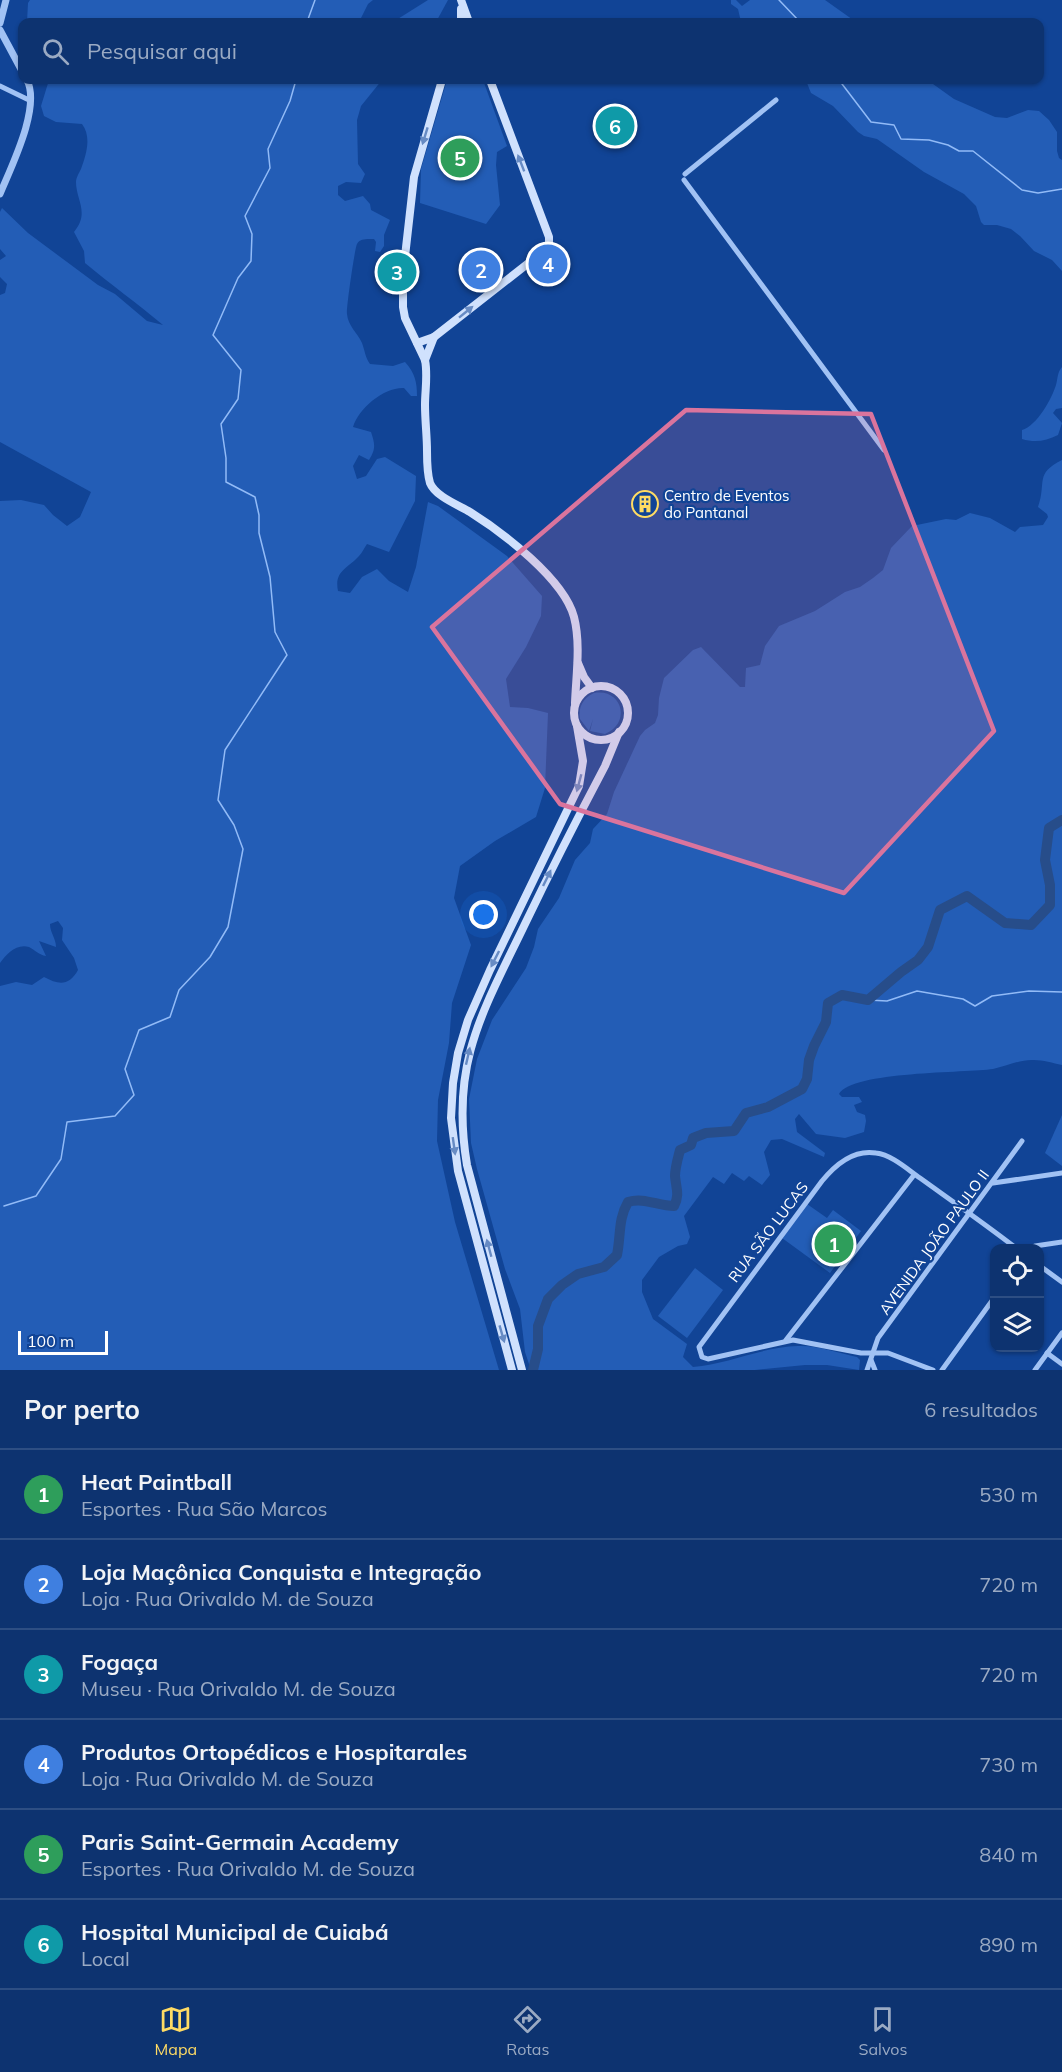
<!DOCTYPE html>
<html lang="pt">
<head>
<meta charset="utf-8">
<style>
  body { margin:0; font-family:Mulish,sans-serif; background:#163b75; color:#f1f3f6 }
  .controls { position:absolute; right:18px; bottom:18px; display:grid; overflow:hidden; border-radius:12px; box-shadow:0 2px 4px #0004 }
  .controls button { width:54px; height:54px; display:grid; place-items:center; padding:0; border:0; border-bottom:2px solid #2d4e83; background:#0d3370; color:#f1f3f6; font:30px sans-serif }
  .scale { position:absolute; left:18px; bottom:15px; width:90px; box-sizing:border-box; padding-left:6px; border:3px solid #fff; border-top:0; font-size:16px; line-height:21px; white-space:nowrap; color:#fff; -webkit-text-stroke:4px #114496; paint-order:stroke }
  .you { position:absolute; left:484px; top:915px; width:21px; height:21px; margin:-15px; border:4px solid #fff; border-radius:50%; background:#1a73e8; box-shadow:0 0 0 9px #1a73e833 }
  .badge { display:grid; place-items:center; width:39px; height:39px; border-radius:50%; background:#ffdb63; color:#fff; font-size:20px; font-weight:700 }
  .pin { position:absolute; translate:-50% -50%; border:3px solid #fff; box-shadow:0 2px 6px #0006 }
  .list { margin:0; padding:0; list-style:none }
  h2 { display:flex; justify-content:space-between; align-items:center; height:78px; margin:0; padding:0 24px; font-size:26px }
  h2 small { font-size:20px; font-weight:400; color:#9aaac3 }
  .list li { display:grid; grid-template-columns:39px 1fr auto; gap:18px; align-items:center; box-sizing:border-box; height:90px; padding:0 24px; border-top:2px solid #2d4e83 }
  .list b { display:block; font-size:22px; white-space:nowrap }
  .list p { margin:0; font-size:20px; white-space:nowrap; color:#9aaac3 }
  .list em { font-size:20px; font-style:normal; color:#9aaac3 }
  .icon { flex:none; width:33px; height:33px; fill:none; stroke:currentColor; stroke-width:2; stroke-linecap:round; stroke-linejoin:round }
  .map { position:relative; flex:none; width:1062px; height:1370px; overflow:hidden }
  .search { position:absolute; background:#0d3370; box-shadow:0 2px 4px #0004; left:18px; right:18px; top:18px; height:66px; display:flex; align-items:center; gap:15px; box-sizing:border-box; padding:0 21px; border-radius:12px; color:#9aaac3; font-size:22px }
  .sheet { height:618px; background:#0d3370 }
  nav { display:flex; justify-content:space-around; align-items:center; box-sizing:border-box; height:84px; border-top:2px solid #2d4e83; background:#0d3370; font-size:16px; color:#9aaac3 }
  nav a { display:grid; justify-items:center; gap:3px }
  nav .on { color:#ffdb63 }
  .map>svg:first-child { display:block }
</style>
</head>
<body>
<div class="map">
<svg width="1062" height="1370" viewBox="0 0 1062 1370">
  <rect width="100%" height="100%" fill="#114496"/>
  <g fill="#235db6">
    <polygon points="30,0 373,0 368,4 359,22 27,22 28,3"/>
    <polygon points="428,0 448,0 436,22 393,22"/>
    <polygon points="731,0 736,0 742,6 750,0 825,0 856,22 741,22 738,9 731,4"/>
    <path d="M49,80H382L361,106L357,120L358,164L365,174L361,183L346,182L338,186V195L345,201L363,196L370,204L371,210L390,220L384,235V246L380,252L375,251L376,242L374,239C368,239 360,238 357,244C355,247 346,309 347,314C348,326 357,332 362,343C365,351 365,357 370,364L393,366L405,362C415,373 417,382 417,396H411L404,388C384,387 359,408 353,427L371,432C375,444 376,449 369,460L359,455L353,466L357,479L366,476L377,459L385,457L416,476L415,501L389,552L367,544C364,548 362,553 359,556C347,569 334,571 338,591L350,593L362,577L377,569L389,581L408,592L416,567L428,502L438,506L507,556L542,596L541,616L526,647L506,679L510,707L528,708L548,713L545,788L536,817L495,841L460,866L454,898L471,945L452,1003L449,1043L438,1100L437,1141L455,1222L499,1370H0V986L16,982L32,985L44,977C59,985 69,986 78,970L74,958L62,940L63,928L58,921L50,924C50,933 56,938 56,947L39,941L46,956C39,955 35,950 29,947C17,943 6,954 0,963V501L21,500L44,505L53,515L67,526L80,517L91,492L0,442V295L5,293L7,284L0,277V260L6,256L0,249V212L2,208L28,233L98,285L115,294L147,321L163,325C137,303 110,284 85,263L84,251L74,232C90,213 76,200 76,182C76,178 79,173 81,169C86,155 92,137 82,124L56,122L44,116L41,106Z"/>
    <polygon points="447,80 483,80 507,146 497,152 496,165 500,205 486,224 420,203 421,169"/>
    <polygon points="801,80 918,80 933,84 954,99 995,117 1007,118 1028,110 1039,111 1049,120 1057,132 1057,151 1059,158 1062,160 1062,271 1052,260 1034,251 1020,236 1011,229 997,225 984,225 981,222 976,206 964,194 924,172 877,139 864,136 858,132 833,106 811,93 807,83"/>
    <path d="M1062,367V408L1056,409L1053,413L1062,423L1058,435C1046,441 1035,443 1022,439V430C1037,426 1052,398 1056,385C1058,378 1057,373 1062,367Z"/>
    <path d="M1062,460V1065C1053,1063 1043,1060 1034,1060C1021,1059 1007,1066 993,1069C966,1073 852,1071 839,1094L842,1097H859L862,1102L854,1105L857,1112L865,1115L866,1121L864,1132L845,1138L816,1134L799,1114L795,1119L797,1132L825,1153L824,1157L782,1139L771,1140L764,1152L770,1175L762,1185L749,1176L744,1181L732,1173L724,1184L713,1177L684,1216L690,1237L687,1244L678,1246L659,1257L642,1280V1292L653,1319L687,1344L683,1357L693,1367C728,1364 762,1347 798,1346C817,1345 839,1353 857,1357L860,1360L859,1370L827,1365H805L755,1370H531L525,1352L520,1309L505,1269L477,1169L471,1143L469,1099L477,1059L492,1020L526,968L534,947L538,929L559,898L575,860L590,843L593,829L607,814L614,792L640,736L645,730L655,723L658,715L659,698L664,678L693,650L701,647L740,687H745L746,668L760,665L765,646L779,626L815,611L845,592L860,587L873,578L883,570L891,548L912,526L946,519L956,520L970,513L990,518L1015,532L1020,527L1043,525L1048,517L1047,514L1038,507C1047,482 1034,474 1062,460Z"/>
    <path d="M594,693C622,688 632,723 605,734L590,731L593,719L589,731L580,719C578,707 583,698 594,693Z"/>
    <polygon points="1062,1115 1062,1166 1045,1153"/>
    <polygon points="807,1204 827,1218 833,1210 861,1231 830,1273 782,1238"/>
    <polygon points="695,1268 723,1290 687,1338 658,1316"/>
  </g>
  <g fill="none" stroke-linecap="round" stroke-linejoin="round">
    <g stroke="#92bbf7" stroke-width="1.5">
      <polyline points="779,0 800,22"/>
      <polyline points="307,22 315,0"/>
      <polyline points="839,80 871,122 894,125 901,139 929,140 948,145 959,151 973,151 1022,190 1038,193 1062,189"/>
      <polyline points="868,1000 887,1001 917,991 963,999 975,1006 992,996 1029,991 1062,992"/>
      <polyline points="4,1206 36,1196 61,1159 67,1122 115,1116 134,1095 125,1069 139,1030 170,1017 179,990 210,957 228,927 243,849 234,825 218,800 225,750 287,655 275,632 270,577 259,533 259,515 255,497 226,482 226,458 221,424 238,399 241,370 213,335 238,278 251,261 252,234 245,216 270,168 268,149 290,101 296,80"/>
    </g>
    <path stroke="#274d8a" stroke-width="10" d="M533,1370L538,1349V1326L548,1299L562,1285L578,1274L604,1267L617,1255C621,1235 618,1219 628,1202C644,1197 658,1206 674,1206C680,1195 676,1188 675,1176C675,1168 678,1158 680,1150L691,1145L693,1138L706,1133L734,1131L746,1113L768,1107L802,1089L807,1079L809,1060L814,1046L826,1022L828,1003L842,995L868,1000L901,972L918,960L928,947L940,910L967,896L1005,923L1031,925L1050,905V885L1045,860L1049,828L1062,820"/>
    <g stroke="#a1c2f4" stroke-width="5">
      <polyline points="0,86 31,101"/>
      <polyline points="685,174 776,100"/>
      <polyline points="684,180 884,450"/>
      <polyline points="993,1183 1062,1173"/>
      <polyline points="1031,1248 1035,1246 1062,1242"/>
      <polyline points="1040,1266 1062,1282"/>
      <polyline points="786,1340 914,1175"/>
      <polyline points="1047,1353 1062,1364"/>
      <polyline points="871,1360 875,1370"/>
      <polyline points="867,1370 878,1338 1022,1141"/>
      <path d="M933,1370L888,1353H861L793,1340L708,1359L702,1357L699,1347L822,1181C835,1165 853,1149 876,1153C892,1155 907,1169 920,1178C952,1201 985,1224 1016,1248"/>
      <polyline points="942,1370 994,1298"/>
      <polyline points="1035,1370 1062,1333"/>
    </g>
    <g stroke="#a1c2f4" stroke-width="7">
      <polyline points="0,23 6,0"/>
      <polyline points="0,30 22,71"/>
      <path d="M0,194C11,167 41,108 27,80"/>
    </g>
    <g stroke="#d0e1fd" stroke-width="8">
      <polyline points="461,0 469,22"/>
      <polyline points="461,22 461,9"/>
      <path d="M442,80L414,177L403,274V307L405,318L425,360C428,375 425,390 425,405C425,421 427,436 427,451C427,461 427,473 430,483C435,496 458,505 470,512C502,532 564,579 574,617C581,644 576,676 575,703"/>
      <polyline points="417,343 434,337 549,247 549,237 490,80"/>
      <polyline points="425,360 434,337"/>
      <polyline points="578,663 584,677 592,688"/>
      <circle cx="601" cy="713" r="27"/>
      <polyline points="512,1370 458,1171 451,1118 453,1083 458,1053 468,1020 490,970 579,786 583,761 577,726"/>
      <path d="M522,1370L467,1165C450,1064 482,1013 524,926C550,872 577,819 605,766L619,732"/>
    </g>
  </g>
  <defs><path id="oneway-solid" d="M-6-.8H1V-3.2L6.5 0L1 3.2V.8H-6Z" transform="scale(1.5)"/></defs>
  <g fill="#678bc4">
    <use href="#oneway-solid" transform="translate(425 136) rotate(107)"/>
    <use href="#oneway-solid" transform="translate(521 163) rotate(-111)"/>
    <use href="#oneway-solid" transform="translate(466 312) rotate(-39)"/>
    <use href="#oneway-solid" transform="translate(579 783) rotate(105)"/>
    <use href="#oneway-solid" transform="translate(547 878) rotate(-64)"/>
    <use href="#oneway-solid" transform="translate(495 959) rotate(117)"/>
    <use href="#oneway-solid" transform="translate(468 1056) rotate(-77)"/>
    <use href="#oneway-solid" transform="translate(454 1146) rotate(82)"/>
    <use href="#oneway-solid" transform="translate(489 1248) rotate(-105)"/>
    <use href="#oneway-solid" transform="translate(502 1334) rotate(74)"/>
  </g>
  <path fill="#da749d" fill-opacity="0.2" stroke="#da749d" stroke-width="4.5" stroke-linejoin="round" d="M686,410L871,414L994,731L844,893L560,804L432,627Z"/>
  <defs>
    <symbol id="building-ring" viewBox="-11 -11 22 22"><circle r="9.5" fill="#114496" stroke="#ffdb63" stroke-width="1.5"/><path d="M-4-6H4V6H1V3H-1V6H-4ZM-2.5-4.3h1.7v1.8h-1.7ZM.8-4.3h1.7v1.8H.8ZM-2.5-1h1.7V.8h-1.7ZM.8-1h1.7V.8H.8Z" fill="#ffdb63"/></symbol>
  </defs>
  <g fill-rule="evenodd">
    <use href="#building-ring" x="630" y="489" width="30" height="30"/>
  </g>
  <g text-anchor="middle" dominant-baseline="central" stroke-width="4.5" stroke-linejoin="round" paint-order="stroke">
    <g font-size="15" fill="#fff" stroke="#114496" text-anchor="start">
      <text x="664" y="495">Centro de Eventos<tspan x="664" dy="17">do Pantanal</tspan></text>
    </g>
    <g font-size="15" fill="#fff" stroke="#114496">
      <text transform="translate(768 1232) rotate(-53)">RUA SÃO LUCAS</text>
      <text transform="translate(934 1242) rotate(-54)">AVENIDA JOÃO PAULO II</text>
    </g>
  </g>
</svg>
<div class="controls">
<button><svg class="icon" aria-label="locate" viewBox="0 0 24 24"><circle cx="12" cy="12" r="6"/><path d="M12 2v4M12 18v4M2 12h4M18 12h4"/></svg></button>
<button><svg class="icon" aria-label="layers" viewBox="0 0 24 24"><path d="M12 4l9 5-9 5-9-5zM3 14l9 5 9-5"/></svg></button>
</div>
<div class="scale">100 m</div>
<div class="you"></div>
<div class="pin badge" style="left:834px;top:1244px;background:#2e9e5b">1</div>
<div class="pin badge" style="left:481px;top:270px;background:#3f7fe0">2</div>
<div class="pin badge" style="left:397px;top:272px;background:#0f9aa8">3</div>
<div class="pin badge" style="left:548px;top:264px;background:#3f7fe0">4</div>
<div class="pin badge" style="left:460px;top:158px;background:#2e9e5b">5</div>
<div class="pin badge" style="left:615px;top:126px;background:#0f9aa8">6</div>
<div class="search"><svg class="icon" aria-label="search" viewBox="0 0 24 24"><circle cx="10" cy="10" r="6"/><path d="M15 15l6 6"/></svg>Pesquisar aqui</div>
</div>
<section class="sheet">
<h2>Por perto<small>6 resultados</small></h2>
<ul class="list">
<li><span class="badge" style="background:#2e9e5b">1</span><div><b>Heat Paintball</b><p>Esportes · Rua São Marcos</p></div><em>530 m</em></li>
<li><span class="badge" style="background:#3f7fe0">2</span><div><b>Loja Maçônica Conquista e Integração</b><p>Loja · Rua Orivaldo M. de Souza</p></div><em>720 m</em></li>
<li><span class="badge" style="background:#0f9aa8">3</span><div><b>Fogaça</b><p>Museu · Rua Orivaldo M. de Souza</p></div><em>720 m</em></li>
<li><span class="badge" style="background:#3f7fe0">4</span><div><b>Produtos Ortopédicos e Hospitarales</b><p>Loja · Rua Orivaldo M. de Souza</p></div><em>730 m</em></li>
<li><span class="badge" style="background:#2e9e5b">5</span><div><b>Paris Saint-Germain Academy</b><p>Esportes · Rua Orivaldo M. de Souza</p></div><em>840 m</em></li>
<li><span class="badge" style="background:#0f9aa8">6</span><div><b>Hospital Municipal de Cuiabá</b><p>Local</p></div><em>890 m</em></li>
</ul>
</section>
<nav>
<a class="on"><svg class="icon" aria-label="map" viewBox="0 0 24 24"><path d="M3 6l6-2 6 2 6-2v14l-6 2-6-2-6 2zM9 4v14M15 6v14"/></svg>Mapa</a>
<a><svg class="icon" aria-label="directions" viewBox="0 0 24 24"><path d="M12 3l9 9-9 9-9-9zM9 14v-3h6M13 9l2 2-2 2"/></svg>Rotas</a>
<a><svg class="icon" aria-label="saved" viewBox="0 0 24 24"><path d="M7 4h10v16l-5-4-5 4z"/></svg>Salvos</a>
</nav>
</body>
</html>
